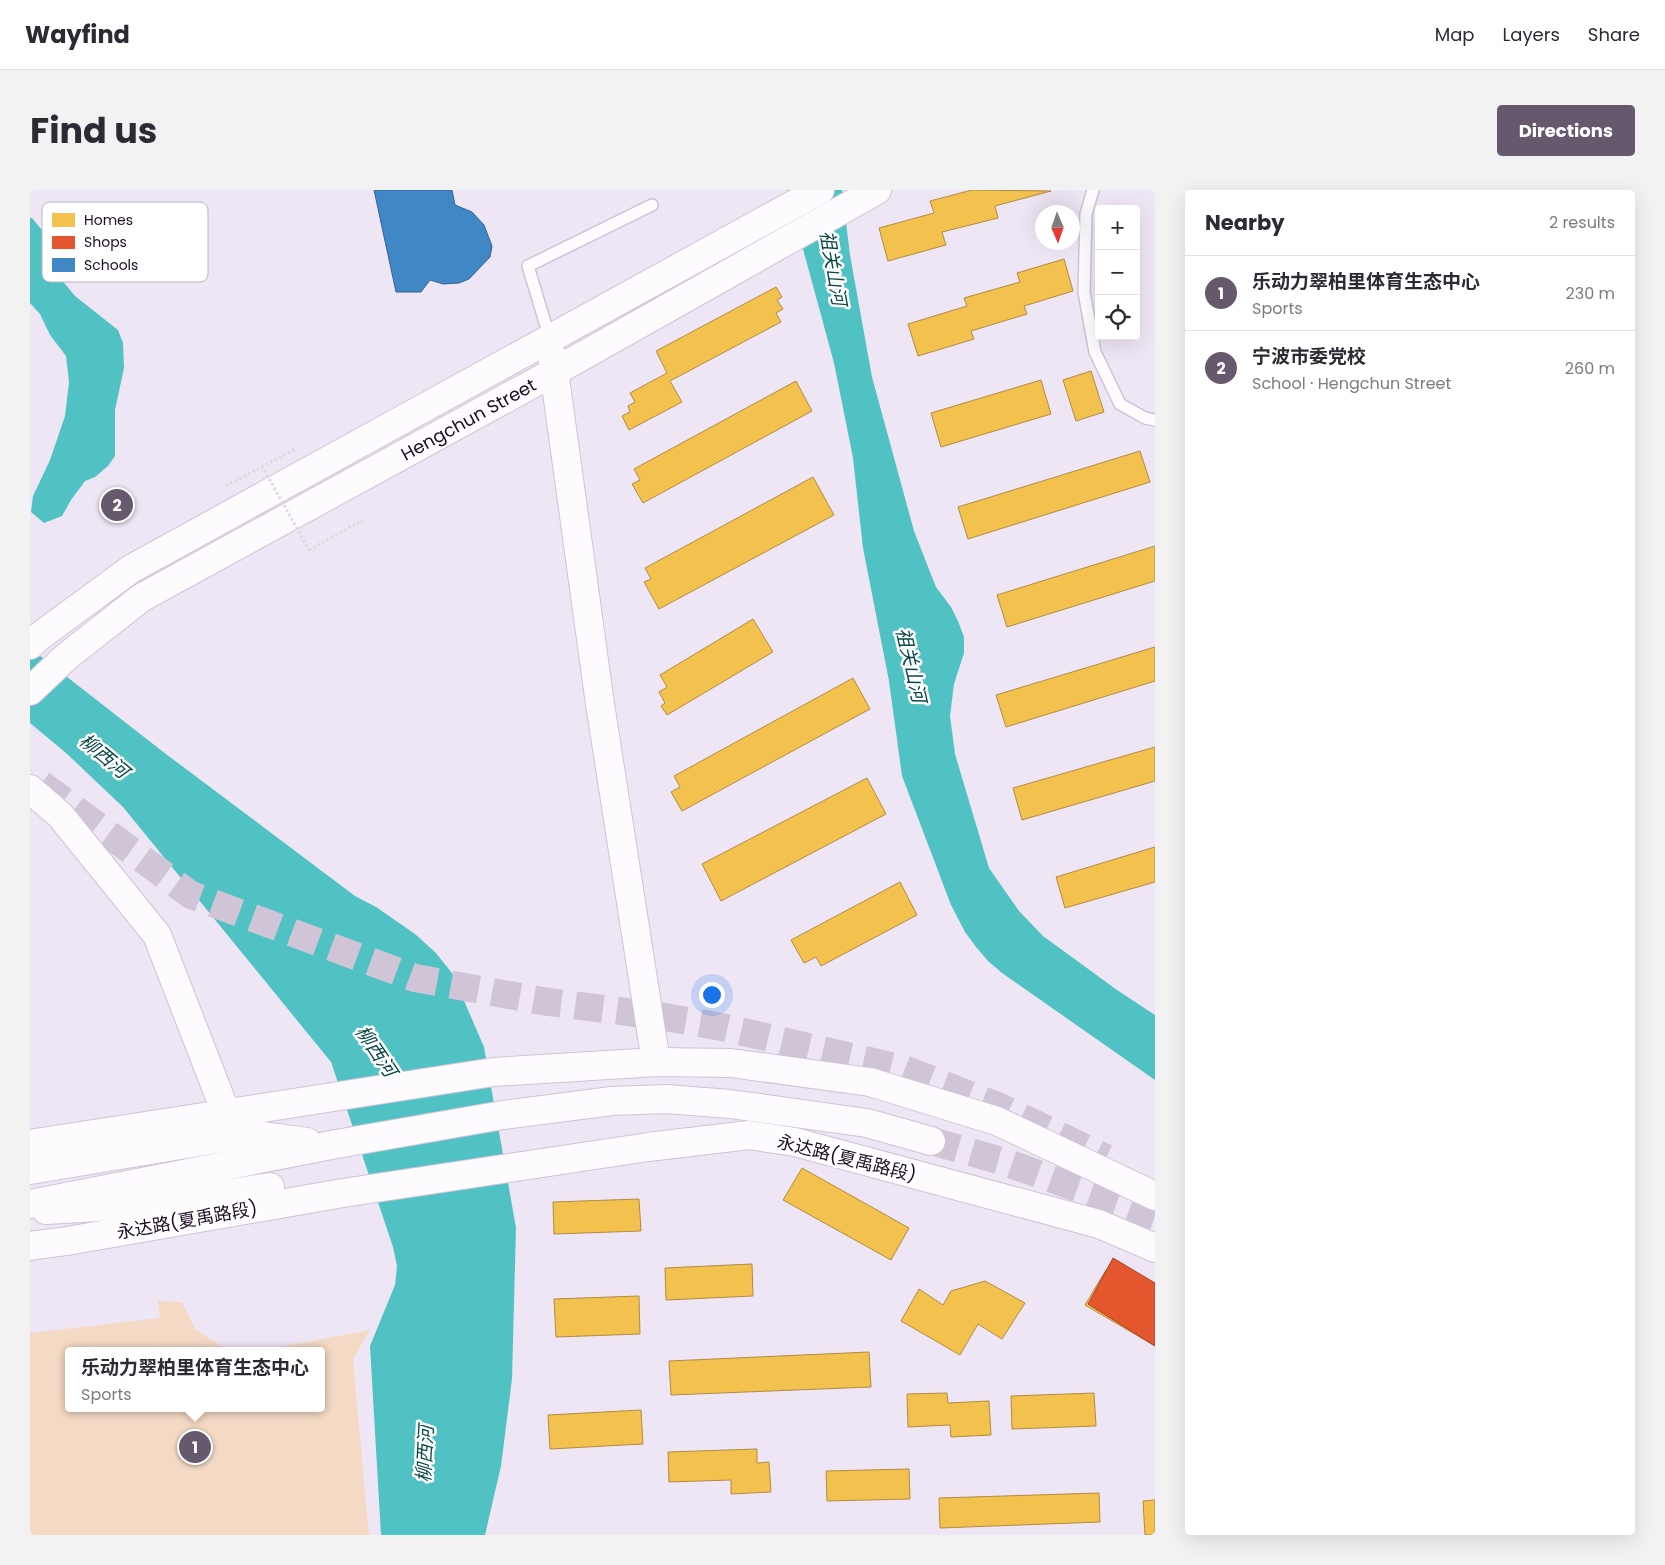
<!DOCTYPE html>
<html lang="en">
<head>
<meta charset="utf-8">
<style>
  body { margin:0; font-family:Poppins,"Noto Sans SC",sans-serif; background:#f2f2f3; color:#2b2b33 }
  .controls { position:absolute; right:15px; top:15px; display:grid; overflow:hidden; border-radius:5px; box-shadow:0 5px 20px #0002 }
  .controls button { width:45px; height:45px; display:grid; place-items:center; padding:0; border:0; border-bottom:1px solid #e1e1e2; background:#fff; color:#2b2b33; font:25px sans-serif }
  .compass { position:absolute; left:1005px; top:15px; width:45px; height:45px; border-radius:50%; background:#fff; box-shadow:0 5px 20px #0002; rotate:178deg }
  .you { position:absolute; left:681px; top:804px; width:18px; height:18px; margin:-12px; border:4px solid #fff; border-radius:50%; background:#1a73e8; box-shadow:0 0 0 8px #1a73e833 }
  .badge { display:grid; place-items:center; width:32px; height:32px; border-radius:50%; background:#66596e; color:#fff; font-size:16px; font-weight:700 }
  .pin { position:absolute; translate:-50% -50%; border:2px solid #fff; box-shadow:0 1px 5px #0006 }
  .popup { position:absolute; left:35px; top:1157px; width:260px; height:65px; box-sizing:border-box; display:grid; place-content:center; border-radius:5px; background:#fff; filter:drop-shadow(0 1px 4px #0005); font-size:16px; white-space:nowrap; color:#7c7c81 }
  .popup b { font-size:19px; color:#2b2b33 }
  .popup::after { content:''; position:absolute; left:50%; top:100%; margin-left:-10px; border:10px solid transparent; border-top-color:#fff }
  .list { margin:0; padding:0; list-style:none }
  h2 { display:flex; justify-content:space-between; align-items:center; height:65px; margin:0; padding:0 20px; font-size:21px }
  h2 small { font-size:16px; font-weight:400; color:#7c7c81 }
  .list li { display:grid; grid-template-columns:32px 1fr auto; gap:15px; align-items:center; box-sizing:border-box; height:75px; padding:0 20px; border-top:1px solid #e1e1e2 }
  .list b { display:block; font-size:19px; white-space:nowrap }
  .list p { margin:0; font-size:16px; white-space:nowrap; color:#7c7c81 }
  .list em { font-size:16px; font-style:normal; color:#7c7c81 }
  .icon { flex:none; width:28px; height:28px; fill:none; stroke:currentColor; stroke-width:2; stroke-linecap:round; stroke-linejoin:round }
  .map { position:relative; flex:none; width:1125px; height:1345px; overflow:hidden; border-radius:5px }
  header { display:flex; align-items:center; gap:30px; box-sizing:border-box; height:70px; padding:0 25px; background:#fff; border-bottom:1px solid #e1e1e2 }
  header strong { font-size:24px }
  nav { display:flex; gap:28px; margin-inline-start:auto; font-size:18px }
  .intro { display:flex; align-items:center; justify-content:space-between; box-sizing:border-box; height:120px; padding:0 30px }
  h1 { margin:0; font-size:35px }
  .button { padding:12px 22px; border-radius:5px; background:#66596e; color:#fff; font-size:18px; font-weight:700 }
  main { display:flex; gap:30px; padding:0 30px }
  aside { flex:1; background:#fff; border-radius:5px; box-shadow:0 5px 20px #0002 }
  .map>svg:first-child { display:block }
</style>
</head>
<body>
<header>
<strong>Wayfind</strong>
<nav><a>Map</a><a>Layers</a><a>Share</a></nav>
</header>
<div class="intro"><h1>Find us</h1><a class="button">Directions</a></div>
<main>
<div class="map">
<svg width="1125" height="1345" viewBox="0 0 1125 1345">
  <rect width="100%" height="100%" fill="#efe6f5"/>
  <polygon fill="#f4dac4" points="128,1111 152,1112 165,1139 199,1161 39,1161 39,1218 291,1218 291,1161 228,1161 340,1140 323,1169 339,1345 0,1345 0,1143 130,1128"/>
  <g fill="#51c2c4">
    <polygon points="757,0 812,0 820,65 842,187 884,341 906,397 921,417 928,431 934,447 934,463 924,494 920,526 925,564 959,678 989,721 1013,746 1087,800 1125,825 1125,890 972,783 958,771 946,757 935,742 921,715 872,586 859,491 833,358 823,268 804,173"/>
    <polygon points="0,28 2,28 12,40 15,58 26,83 45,106 88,140 93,153 94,178 85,220 85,266 78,276 65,287 55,291 41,310 32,326 14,333 1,322 3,306 20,270 35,226 39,192 36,166 20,145 10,124 0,113"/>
    <polygon points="0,458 132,561 325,706 346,717 385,744 405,762 422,783 454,857 486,1038 482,1189 471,1276 455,1345 351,1345 340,1156 365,1095 367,1076 363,1057 301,872 93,617 36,563 0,533"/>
  </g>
  <g fill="#f2c14e" stroke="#b28b42">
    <polygon points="942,0 1021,1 965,16 968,28 912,42 916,55 858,71 849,38 904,23 900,11"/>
    <polygon points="1034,69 1043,101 994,116 997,124 941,141 944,149 888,166 878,134 937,116 934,108 990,92 987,83"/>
    <polygon points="746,97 752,107 747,110 753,119 746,123 751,132 640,191 652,212 599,240 592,226 600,222 598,216 605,212 600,203 637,183 626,161"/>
    <polygon points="1061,181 1074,222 1046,231 1033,190"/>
    <polygon points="1011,190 1021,224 911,257 901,223"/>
    <polygon points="766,191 782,221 613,313 602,294 610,290 604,279"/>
    <polygon points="1110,261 1120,292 938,349 928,317"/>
    <polygon points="783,287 804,325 629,419 614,392 621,389 615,378"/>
    <polygon points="1125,356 1125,391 977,437 967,405"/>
    <polygon points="723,429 743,462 637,525 631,516 635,513 629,502 637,497 630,485"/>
    <polygon points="1125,457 1125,491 976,537 966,505"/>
    <polygon points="823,488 840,519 652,621 641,602 650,597 644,586"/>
    <polygon points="1125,557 1125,591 992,630 983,598"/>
    <polygon points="837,588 856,624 691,711 672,674"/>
    <polygon points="1125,657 1125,692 1035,718 1026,687"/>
    <polygon points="870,692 887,725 791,776 786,767 774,773 761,750"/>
    <polygon points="772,978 879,1038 861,1070 753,1010"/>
    <polygon points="609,1009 611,1041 524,1044 523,1012"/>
    <polygon points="722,1074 723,1106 636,1110 635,1078"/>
    <polygon points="1076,1080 1125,1109 1125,1156 1055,1115"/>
    <polygon points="955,1091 995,1113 972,1149 948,1134 930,1165 871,1131 889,1099 913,1115 921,1101"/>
    <polygon points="609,1106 610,1144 526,1147 524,1109"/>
    <polygon points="839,1162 841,1197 641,1205 639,1171"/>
    <polygon points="917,1203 918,1213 959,1211 961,1245 921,1247 920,1235 878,1237 877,1204"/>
    <polygon points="1064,1203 1066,1236 982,1239 981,1206"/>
    <polygon points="611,1220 613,1254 520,1259 518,1225"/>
    <polygon points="727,1259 727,1273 739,1272 741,1302 701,1304 701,1290 639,1292 638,1262"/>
    <polygon points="879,1279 880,1309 797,1311 796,1281"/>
    <polygon points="1069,1303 1070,1332 910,1338 909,1308"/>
    <polygon points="1125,1310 1125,1345 1115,1345 1113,1311"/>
  </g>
  <polygon fill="#e4572e" stroke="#a8412b" points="1083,1068 1125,1093 1125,1156 1058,1114"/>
  <polygon fill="#3f88c5" stroke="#356395" points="344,0 422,0 425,15 442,22 454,35 462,56 460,67 439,89 429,93 413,94 400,90 391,102 366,102"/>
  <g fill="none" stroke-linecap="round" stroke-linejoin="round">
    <g stroke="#d0c5d6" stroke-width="28" stroke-dasharray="28 14" stroke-linecap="butt">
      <polyline points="11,594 161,705 385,788 512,811 635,827 692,837 874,879 970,917 1076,968"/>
      <polyline points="901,951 972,971 1125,1026"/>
    </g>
    <defs>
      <g id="lane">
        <polyline points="1063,0 1056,24 1054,102 1065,162 1090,214 1115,228 1125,230"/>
        <polyline points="520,149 498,76 622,15"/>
      </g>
      <g id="secondary">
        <polyline points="522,166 570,514 626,872"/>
        <polyline points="0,455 6,449 101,379 790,0"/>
        <path id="s1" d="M0,501L36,467L111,408L524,182L847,0"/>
        <polyline points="0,599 30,625 127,745 196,923"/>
      </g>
      <g id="primary">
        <polyline points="0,954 464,882 626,872 701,873 840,892 967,931 1125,1006"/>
        <polyline points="16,1020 137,1013 240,997"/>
        <polyline points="0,1056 37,1051 313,1003 618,957 719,945 765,952 1069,1034 1125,1058"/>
      </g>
      <g id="highway">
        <polyline points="0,980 217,944 277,952"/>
        <polyline points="0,1014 301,955 473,925 582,911 636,909 700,914 837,933 901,951"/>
      </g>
    </defs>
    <use href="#lane" stroke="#cec3d6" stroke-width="14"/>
    <use href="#secondary" stroke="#cec3d6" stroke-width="30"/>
    <use href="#primary" stroke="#cec3d6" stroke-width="30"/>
    <use href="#highway" stroke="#cec3d6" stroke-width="30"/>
    <g stroke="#dcd9df" stroke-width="3" stroke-dasharray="2.5 2.5" stroke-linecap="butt">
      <polyline points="196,296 267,258"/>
      <polyline points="279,360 333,330"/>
    </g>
    <use href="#lane" stroke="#fdfbfe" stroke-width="11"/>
    <use href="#secondary" stroke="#fdfbfe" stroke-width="28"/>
    <use href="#primary" stroke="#fdfbfe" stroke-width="28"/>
    <use href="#highway" stroke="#fdfbfe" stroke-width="28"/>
    <polyline stroke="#dcd9df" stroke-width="3" stroke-dasharray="2.5 2.5" stroke-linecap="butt" points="232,276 279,360"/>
  </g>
  <g text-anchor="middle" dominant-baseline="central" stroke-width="5" stroke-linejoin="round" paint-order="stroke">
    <g font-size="18" fill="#1d0d25" stroke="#fff">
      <text stroke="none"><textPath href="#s1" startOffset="518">Hengchun Street</textPath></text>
      <text transform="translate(817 968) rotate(14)">永达路(夏禹路段)</text>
      <text transform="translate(157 1030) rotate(-10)">永达路(夏禹路段)</text>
    </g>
    <g font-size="19" font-style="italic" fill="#0a4947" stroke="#fff">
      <text transform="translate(803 78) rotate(80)">祖关山河</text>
      <text transform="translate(881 475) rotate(77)">祖关山河</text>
      <text transform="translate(74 566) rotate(40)">柳西河</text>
      <text transform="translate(346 861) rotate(56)">柳西河</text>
      <text transform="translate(395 1264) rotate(-87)">柳西河</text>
    </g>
  </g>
  <rect x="12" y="12" width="166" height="80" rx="8" fill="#fff" stroke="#bbb6be" stroke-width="1"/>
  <rect x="22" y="23" width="23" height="14" fill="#f2c14e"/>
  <rect x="22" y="46" width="23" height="13" fill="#e4572e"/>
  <rect x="22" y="68" width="23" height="14" fill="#3f88c5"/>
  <g font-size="14" fill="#1d0d25">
    <text x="54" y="35">Homes</text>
    <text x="54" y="57">Shops</text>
    <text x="54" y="80">Schools</text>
  </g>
</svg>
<div class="controls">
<button>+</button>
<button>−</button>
<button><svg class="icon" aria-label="locate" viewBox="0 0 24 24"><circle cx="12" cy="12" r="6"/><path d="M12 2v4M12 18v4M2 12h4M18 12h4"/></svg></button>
</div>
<svg class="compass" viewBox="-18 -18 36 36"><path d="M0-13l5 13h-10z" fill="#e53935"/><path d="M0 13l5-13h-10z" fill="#7c7c81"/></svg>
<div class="you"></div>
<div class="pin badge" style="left:165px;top:1257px">1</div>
<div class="popup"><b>乐动力翠柏里体育生态中心</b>Sports</div>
<div class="pin badge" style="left:87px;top:315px">2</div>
</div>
<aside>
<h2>Nearby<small>2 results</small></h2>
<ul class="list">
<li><span class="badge">1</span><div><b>乐动力翠柏里体育生态中心</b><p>Sports</p></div><em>230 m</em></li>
<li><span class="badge">2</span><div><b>宁波市委党校</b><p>School · Hengchun Street</p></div><em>260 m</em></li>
</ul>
</aside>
</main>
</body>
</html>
